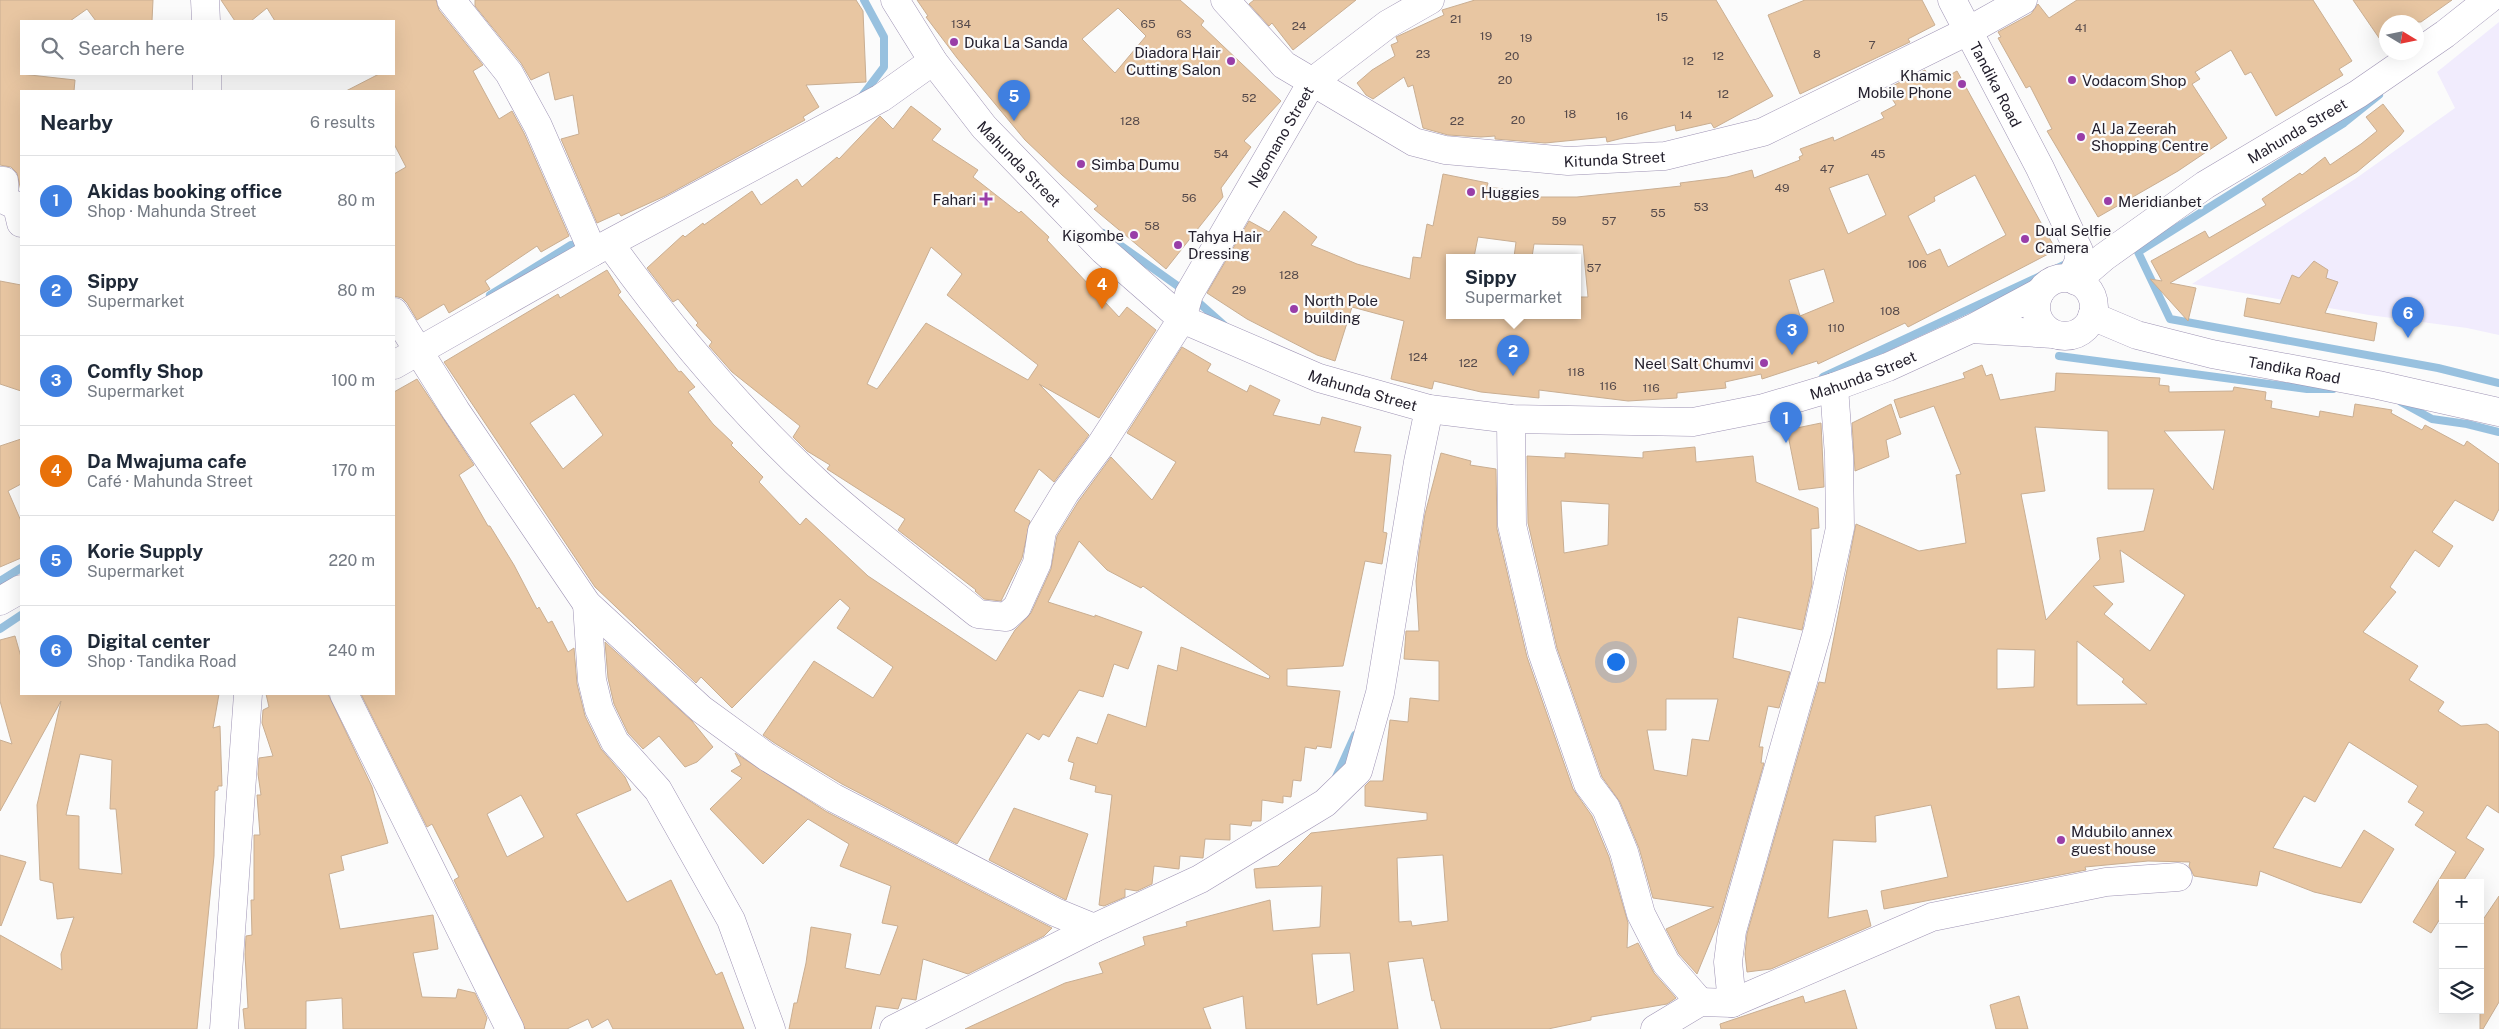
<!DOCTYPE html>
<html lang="en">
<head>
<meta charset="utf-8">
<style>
  body { margin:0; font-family:"Public Sans",sans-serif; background:#f2f2f3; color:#1f2937 }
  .controls { position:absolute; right:15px; bottom:15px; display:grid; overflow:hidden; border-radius:0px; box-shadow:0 5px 20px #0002 }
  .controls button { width:45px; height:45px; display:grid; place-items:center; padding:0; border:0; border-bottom:1px solid #e0e1e3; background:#fff; color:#1f2937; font:25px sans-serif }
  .compass { position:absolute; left:2379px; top:15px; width:45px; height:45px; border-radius:50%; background:#fff; box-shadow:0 5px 20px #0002; rotate:100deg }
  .you { position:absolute; left:1615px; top:661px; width:18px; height:18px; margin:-12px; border:4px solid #fff; border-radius:50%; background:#1a73e8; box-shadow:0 0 0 8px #1a73e833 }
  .badge { display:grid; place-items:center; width:32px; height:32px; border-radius:50%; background:#0b8043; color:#fff; font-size:16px; font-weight:700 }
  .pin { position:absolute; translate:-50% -41px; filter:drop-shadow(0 1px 2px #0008) }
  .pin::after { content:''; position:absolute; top:26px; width:18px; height:15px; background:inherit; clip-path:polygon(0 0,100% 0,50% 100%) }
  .popup { position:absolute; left:1446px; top:254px; width:135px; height:65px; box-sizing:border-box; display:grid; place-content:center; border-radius:0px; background:#fff; filter:drop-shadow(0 1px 4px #0005); font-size:16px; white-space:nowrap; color:#747a83 }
  .popup b { font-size:19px; color:#1f2937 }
  .popup::after { content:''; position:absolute; left:50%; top:100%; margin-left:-10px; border:10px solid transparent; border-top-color:#fff }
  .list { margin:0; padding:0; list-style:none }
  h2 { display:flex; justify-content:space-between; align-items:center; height:65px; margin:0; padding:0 20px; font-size:21px }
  h2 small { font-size:16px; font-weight:400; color:#747a83 }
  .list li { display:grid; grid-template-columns:32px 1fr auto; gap:15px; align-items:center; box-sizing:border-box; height:90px; padding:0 20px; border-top:1px solid #e0e1e3 }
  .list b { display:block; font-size:19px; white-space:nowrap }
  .list p { margin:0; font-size:16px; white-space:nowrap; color:#747a83 }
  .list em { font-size:16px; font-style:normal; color:#747a83 }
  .icon { flex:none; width:28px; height:28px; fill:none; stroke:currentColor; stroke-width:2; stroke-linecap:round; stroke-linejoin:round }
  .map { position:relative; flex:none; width:2499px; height:1029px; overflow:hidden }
  .search { position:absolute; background:#fff; box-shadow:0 5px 20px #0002; left:20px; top:20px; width:375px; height:55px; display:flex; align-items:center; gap:12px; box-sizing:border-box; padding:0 18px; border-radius:0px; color:#747a83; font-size:19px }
  .panel { position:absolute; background:#fff; box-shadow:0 5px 20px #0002; left:20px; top:90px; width:375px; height:605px; border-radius:0px }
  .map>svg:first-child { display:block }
</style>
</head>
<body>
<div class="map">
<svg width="2499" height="1029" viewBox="0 0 2499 1029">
  <rect width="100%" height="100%" fill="#fbfbfb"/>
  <polygon fill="#f1ecfd" points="2499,22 2499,335 2467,328 2369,315 2192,284 2355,179 2455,108 2437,72"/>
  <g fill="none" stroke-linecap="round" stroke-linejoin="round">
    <g stroke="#98c1df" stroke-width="8">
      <polyline points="2379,95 2344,123 2138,252 2170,319 2438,368 2499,383"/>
      <polyline points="862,96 884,67 884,37 864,0"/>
      <polyline points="1103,233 1189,294 1225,326"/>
      <polyline points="490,295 571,245"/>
      <polyline points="2059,356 2307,389 2333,389"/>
      <polyline points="1823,377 2064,265"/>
      <polyline points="2401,402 2432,419 2467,424 2499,432"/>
      <polyline points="0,581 21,568"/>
      <polyline points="0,629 21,615"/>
      <polyline points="1336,777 1355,735"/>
    </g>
  </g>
  <g fill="#e8c6a2" stroke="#c9ae92" fill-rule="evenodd">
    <polygon points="0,0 153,0 152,21 96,21 87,9 70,21 21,21 21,74 75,80 74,91 21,91 21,191 17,173 11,167 0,165"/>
    <polygon points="221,0 436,0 439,10 483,65 473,71 499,119 512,111 524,133 569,236 541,252 537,246 485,281 490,289 449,313 444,304 417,320 407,303 402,298 394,296 394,174 406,167 394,144 394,91 346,91 379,74 394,74 394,21 275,21 267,8 251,21 235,21"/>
    <polygon points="475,0 856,0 863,11 866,82 806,85 819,107 803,117 805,120 665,196 621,216 619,213 597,223 561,139 579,134 573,95 555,100 549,72 531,80 521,63 475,6"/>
    <path d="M917,0H1180L1204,21L1201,25L1281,101L1244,141L1251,147L1221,188L1223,197L1166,269L1094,209L1098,206L1062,175L1025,140L957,58L926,17L928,16ZM1118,8L1146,36L1115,73L1082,39Z"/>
    <polygon points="1254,0 1356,0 1293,50 1272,23 1269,26 1249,4"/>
    <polygon points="1475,0 1716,0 1773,96 1714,128 1711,123 1676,131 1675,125 1607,142 1606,137 1545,143 1495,139 1495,136 1481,137 1448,135 1423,128 1413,85 1408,87 1404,77 1373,99 1366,95 1357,83 1372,70 1395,56 1391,45 1398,42 1396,37 1444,15 1442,10"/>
    <polygon points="1805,0 1922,0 1935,25 1908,39 1910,42 1800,94 1768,15"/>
    <polygon points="2077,0 2313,0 2352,61 2339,69 2343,75 2276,116 2251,72 2245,75 2231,50 2195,72 2200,79 2192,84 2227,138 2178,171 2098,217 2047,131 2052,129 2030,86 2026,88 1998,38 2001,37 1998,32 2031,14 2038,4 2049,18"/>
    <polygon points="2353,0 2452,0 2421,22 2386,22 2386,48"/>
    <path d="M1925,70L1933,84L1957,71L2056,250L1908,327L1905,323L1818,364L1817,361L1762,379L1761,374L1725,382L1726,388L1677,393V398L1628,401L1539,390V398L1481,392L1434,381L1432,389L1391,379L1404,321L1352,307L1335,361L1317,355L1247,319L1207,293L1249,221L1269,232L1284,211L1317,237L1311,245L1357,264L1410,279L1413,257L1421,258L1427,224L1433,226L1443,174L1488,183L1487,187L1538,193L1537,197H1577L1681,186L1680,183L1727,177L1752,170L1754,178L1800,160L1799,157L1803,155L1800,149L1833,137L1834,141L1884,118L1881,113L1896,105L1886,89ZM1868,174L1886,215L1848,234L1829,188ZM1975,175L2006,235L1948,267L1940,249L1927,255L1908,216L1935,201L1934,197ZM1478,237L1516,242L1514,257H1532L1534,244L1583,245L1588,297H1577V315H1449V257H1474ZM1824,269L1834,302L1800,316L1789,280Z"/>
    <polygon points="2383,104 2404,131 2400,136 2357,172 2170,283 2196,288 2188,321 2150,279 2162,281 2151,261 2205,231 2209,238 2266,205 2262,199 2300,173 2302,175 2325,157 2330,165 2361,144 2377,131 2366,117"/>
    <path d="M911,106L941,129L932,140L978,170L973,177L1019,213L1021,211L1049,237L1047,240L1119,317L1127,307L1156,330L1099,418L1039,384L1089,435L1054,482L1039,469L1014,511L1030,521L1022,558L1001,601L984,599L975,591L976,590L898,530L905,519L827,469L830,465L807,451L793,437L800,426L732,372L709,346L712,342L696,325L698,323L678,299L673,302L647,268L683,235L685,237L703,223L704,225L752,191L761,205L797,179L802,187L837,157L839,159L880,116L893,129ZM931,247L962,274L947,295L1038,365L1028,380L926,323L877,389L867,384Z"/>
    <polygon points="2314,261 2328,270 2326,278 2338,282 2325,313 2377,323 2374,341 2244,316 2247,298 2280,304 2292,275 2299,278"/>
    <path d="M607,270L621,292L618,295L679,372L681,371L695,387L688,392L713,424L733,443L731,445L763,477L759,482L800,525L806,518L868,576L996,661L1015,630L1031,613L1051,569L1057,536L1078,502L1111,457L1152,500L1176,462L1127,433L1182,347L1211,364L1207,371L1247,392L1250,385L1280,400L1273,415L1320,425L1322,417L1361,427L1354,452L1391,455L1383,532L1387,533L1382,564L1365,561L1343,666L1287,669V686L1340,691L1331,748L1317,746L1316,749L1305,747L1301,781L1293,780L1291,797L1283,796V803L1262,800L1261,821H1252L1251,826L1230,824V840L1205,839L1203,858L1180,856L1179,869L1154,866L1152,884L1137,891L1125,889V897L1104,906L1099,905L1112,795L1095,792L1096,786L1070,779L1074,763L1068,761L1077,737L1097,744L1108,714L1146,727L1158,665L1177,671L1181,647L1269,679L1270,676L1143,586L1141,588L1107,570L1079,541L1048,602L1095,617V615L1142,632L1128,669L1114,664L1103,697L1079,690L1049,737L1043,734L1039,740L1027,733L957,844L842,784L776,744L763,735L814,661L873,698L893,667L837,628L850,608L840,599L732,708L701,677L696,683L595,587L444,362L558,294L560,298ZM574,394L603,435L563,469L530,423Z"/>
    <polygon points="0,281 21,285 21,391 0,384"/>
    <path d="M1982,365L1986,376L1992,374L2000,400L2055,391L2056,373L2160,378L2159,385L2169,386V392L2233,391L2234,387L2266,392L2265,400L2272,401L2271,408L2319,417L2320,411L2353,417L2355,404L2392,410L2391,413L2422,430L2425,425L2464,446L2467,441L2499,464V509L2493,521L2455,500L2432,532L2453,546L2439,567L2415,550L2390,587L2396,592L2363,632L2418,666L2409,680L2444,702L2438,711L2461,726L2487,724L2499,732V813L2487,805L2466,838L2484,849L2462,883H2443V914L2431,933L2413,922L2456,852L2415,825L2424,812L2408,802L2418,786L2349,742L2315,802L2304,796L2273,848L2341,868L2364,830L2394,849L2361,903L2314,892L2260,871L2257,886L2194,876L2189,866L2190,862L2148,861L2085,867L2086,870L1884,909L1881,891L1948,877L1931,805L1875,816L1876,842L1833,840L1828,918L1867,910L1871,926L1771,969L1747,972L1745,954L1747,934L1819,682L1825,683L1856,524L1919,551L1966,543L1956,475L1961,474L1934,406L1900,418L1894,400L1965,378L1963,373ZM2035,427L2108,431V489H2154L2144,531L2097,538L2100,559L2046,620L2021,494L2045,491ZM2225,430L2213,490L2164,431ZM2120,550L2185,595L2150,651L2104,614L2113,604L2093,586L2124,582ZM2077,641L2124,679L2122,682L2147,704L2077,705ZM1997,649L2035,650L2034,687L1997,689Z"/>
    <path d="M417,379L474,465L459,475L488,526H490L514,565L537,609L539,607L548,623L552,621L568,652L574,648L577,684L585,716L601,749L625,777L631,790L576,814L627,902L671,880L716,975L722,972L744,1029H613L608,1019L592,1028L588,1019L567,1029H525L454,880L459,877L432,824L427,827L361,694H394V392ZM521,795L544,837L507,857L487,814Z"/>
    <polygon points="1891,404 1901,434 1886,440 1889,457 1855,471 1852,423"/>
    <polygon points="1821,423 1824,487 1799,490 1787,430"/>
    <polygon points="21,439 21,484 8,491 21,521 21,558 0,567 0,446"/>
    <path d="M1695,447L1696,462L1753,456L1756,482L1818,508L1819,528L1811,529L1812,584L1802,630L1738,617L1733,658L1790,672L1779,708L1768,706L1759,747H1763L1761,763H1764L1718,923L1697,974L1679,954L1666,929L1714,907L1653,898L1639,848L1620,802L1602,777L1557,648L1528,523L1527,456L1565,458V453L1643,458V452ZM1561,501L1609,504L1608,545L1564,553ZM1666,699H1718L1709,741L1692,739L1687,776L1654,770L1647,730H1666Z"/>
    <path d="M1441,453L1471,461L1470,465L1496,469L1497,529L1527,657L1573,789L1592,816L1609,857L1628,923L1627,948L1638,943L1654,973L1676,998L1667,1004L1591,1017V1020L1548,1029H1441L1434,1000L1432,1001L1423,958L1388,962L1398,1029H1246L1243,996L1203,1008L1211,1029H965L1065,983L1103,973L1099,963L1145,945L1143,937L1187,926L1186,922L1270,900L1273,931L1320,927L1322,886L1256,888L1254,869L1278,866L1311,833L1427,820V813L1365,806V786L1370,781H1383L1390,720L1408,722L1410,698L1439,701V661L1404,659L1406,631H1419L1416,581L1419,551L1425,514ZM1443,855L1448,921L1412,926L1411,921L1399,922L1397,858ZM1350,953L1354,991L1317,1005L1312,954Z"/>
    <path d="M15,636L21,657V694H219L213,728L220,726L222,786H218V790L215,791L214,856L197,1029H0V935L62,970L61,954L74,917L57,919L53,883L40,880L37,805L61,701L0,811V740L12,744L0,701V640ZM80,754L112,760L110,809H116L122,874L79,869V816L66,815Z"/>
    <polygon points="605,642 692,721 713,747 697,762 685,767 659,736 643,749 628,733 614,704 608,678"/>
    <polygon points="266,694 328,694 372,787 388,843 341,856 344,870 329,874 340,929 433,915 438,949 413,953 422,997 456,998 458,989 475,993 487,1018 484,1029 343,1029 342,998 306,1001 306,1029 245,1029 243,1009 248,1008 245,954 246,936 252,935 251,900 254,900 254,835 260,835 257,795 261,795 258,774 259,758 273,756 262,723 263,710 269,707"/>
    <polygon points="735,753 827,812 1052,928 1044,936 968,974 923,959 916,1000 902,998 898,1009 876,1006 871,1029 789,1029 794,1003 797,1003 806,963 811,927 851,934 845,968 880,975 898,926 882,923 891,886 840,866 849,844 808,819 763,864 710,809 742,778 731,771 741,765"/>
    <polygon points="1014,808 1088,834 1066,900 989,860"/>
    <polygon points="0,855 26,862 1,926 0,925"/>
    <polygon points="2499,896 2499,1002 2483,1029 2480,1029 2480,924"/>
    <polygon points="1845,990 1857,1029 1721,1029 1720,1024 1803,996 1805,1003"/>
    <polygon points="2019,996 2028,1029 1996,1029 1990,1005"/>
  </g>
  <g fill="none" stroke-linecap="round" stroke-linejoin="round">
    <defs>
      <g id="minor">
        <polyline points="205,0 206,21"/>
        <polyline points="451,0 509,73 538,126 593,252"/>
        <path id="s1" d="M1225,0L1284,65L1414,142L1445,150L1568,161L1665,156L1763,132L1968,31L2023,0"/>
        <polyline points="207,74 207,91"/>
        <polyline points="0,181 4,181 4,200 17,206 21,223"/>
        <path id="s2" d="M610,244C672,330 740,412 819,484C870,530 925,571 978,614L1006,617L1017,607L1037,563L1042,531L1065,493L1100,446L1182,319L1189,294L1312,82L1388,24L1430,0"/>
        <polyline points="394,312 456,411 587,604 701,709 767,757 834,798 1055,912 1094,928"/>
        <polyline points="1511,419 1512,525 1542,652 1588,784 1606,808 1624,852 1641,914 1666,963 1700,1002"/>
        <polyline points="587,604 592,680 599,709 615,742 658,790 731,920 771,1029"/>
        <polyline points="344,694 510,1029"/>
        <polyline points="1732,1003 1728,962 1732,931 1818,629 1840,528 1839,456 1834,387"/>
        <polyline points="224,1029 248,694"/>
        <polyline points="894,1029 1094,928 1200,879 1325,803 1358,771 1380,693 1418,462 1429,409"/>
        <polyline points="1655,1029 1700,1002 1732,1003 1932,917 2106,882 2178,877"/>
      </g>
      <g id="tertiary">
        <path id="s3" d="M895,0L933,61L984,127L1103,250L1182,319L1319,378L1429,409L1511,419L1693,422L1764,408L1834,387L1888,367L1971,329L2040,292"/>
        <path id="s4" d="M1952,0L2040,168L2079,251V261L2071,278"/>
        <circle cx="2065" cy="307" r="29"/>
        <path id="s5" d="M2076,281L2104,257L2205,185L2358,94L2445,34L2488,0"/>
        <path id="s6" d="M2092,316L2137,335L2212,354L2378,385L2499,412"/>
        <polyline points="1971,329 2053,334"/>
        <polyline points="394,365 593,252 881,98 933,61"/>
        <polyline points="0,601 21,589"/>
      </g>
    </defs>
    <use href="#minor" stroke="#9e93b4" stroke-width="29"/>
    <use href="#tertiary" stroke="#9e93b4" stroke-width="29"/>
    <use href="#minor" stroke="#fff" stroke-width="28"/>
    <use href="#tertiary" stroke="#fff" stroke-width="28"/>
  </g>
  <g fill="#993ea8" stroke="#fbfbfb" stroke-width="2">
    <circle cx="954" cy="42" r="5"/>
    <circle cx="1231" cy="61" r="5"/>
    <circle cx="2072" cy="80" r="5"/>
    <circle cx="1962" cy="84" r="5"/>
    <circle cx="2081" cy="137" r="5"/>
    <circle cx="1081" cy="164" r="5"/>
    <circle cx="1471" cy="192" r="5"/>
    <path d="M983.5 191.5h5v5h5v5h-5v5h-5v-5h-5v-5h5z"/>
    <circle cx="2108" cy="201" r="5"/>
    <circle cx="1134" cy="235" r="5"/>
    <circle cx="2025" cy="239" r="5"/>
    <circle cx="1178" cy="245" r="5"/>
    <circle cx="1294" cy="309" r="5"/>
    <circle cx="1764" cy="363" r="5"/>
    <circle cx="2061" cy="840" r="5"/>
  </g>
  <g text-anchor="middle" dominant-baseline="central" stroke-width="4.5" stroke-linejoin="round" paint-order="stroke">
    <g font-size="12" fill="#564a4b">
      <text x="1662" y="17">15</text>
      <text x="1456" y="19">21</text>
      <text x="961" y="24">134</text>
      <text x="1148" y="24">65</text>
      <text x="1299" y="26">24</text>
      <text x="2081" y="28">41</text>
      <text x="1184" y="34">63</text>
      <text x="1486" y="36">19</text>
      <text x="1526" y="38">19</text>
      <text x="1872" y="45">7</text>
      <text x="1423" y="54">23</text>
      <text x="1817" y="54">8</text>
      <text x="1512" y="56">20</text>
      <text x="1718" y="56">12</text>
      <text x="1688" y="61">12</text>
      <text x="1505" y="80">20</text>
      <text x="1723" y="94">12</text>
      <text x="1249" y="98">52</text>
      <text x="1570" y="114">18</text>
      <text x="1686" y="115">14</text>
      <text x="1622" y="116">16</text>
      <text x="1518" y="120">20</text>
      <text x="1130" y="121">128</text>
      <text x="1457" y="121">22</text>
      <text x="1221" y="154">54</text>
      <text x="1878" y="154">45</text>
      <text x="1827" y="169">47</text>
      <text x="1782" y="188">49</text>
      <text x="1189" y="198">56</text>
      <text x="1701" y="207">53</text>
      <text x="1658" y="213">55</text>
      <text x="1559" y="221">59</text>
      <text x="1609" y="221">57</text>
      <text x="1152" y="226">58</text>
      <text x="1917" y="264">106</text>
      <text x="1594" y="268">57</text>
      <text x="1289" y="275">128</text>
      <text x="1239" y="290">29</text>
      <text x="1890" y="311">108</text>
      <text x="1836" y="328">110</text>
      <text x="1418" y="357">124</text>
      <text x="1468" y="363">122</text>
      <text x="1576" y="372">118</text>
      <text x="1608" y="386">116</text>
      <text x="1651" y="388">116</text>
    </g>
    <g font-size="15" fill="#25212e" stroke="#fbfbfb" text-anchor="start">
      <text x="964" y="42">Duka La Sanda</text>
      <text x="1221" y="52" text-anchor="end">Diadora Hair<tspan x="1221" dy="17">Cutting Salon</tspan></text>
      <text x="1952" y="75" text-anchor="end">Khamic<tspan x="1952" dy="17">Mobile Phone</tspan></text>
      <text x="2082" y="80">Vodacom Shop</text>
      <text x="2091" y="128">Al Ja Zeerah<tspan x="2091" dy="17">Shopping Centre</tspan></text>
      <text x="1091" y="164">Simba Dumu</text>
      <text x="1481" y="192">Huggies</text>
      <text x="976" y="199" text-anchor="end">Fahari</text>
      <text x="2118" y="201">Meridianbet</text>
      <text x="2035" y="230">Dual Selfie<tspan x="2035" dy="17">Camera</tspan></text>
      <text x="1124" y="235" text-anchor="end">Kigombe</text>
      <text x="1188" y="236">Tahya Hair<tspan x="1188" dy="17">Dressing</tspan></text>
      <text x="1304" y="300">North Pole<tspan x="1304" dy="17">building</tspan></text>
      <text x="1754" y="363" text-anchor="end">Neel Salt Chumvi</text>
      <text x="2071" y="831">Mdubilo annex<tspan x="2071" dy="17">guest house</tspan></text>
    </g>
    <g font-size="15" fill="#25212e" stroke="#fbfbfb">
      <text stroke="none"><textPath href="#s4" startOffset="95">Tandika Road</textPath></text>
      <text stroke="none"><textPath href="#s5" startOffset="268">Mahunda Street</textPath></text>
      <text stroke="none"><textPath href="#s2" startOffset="1110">Ngomano Street</textPath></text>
      <text stroke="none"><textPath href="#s1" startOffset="441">Kitunda Street</textPath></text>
      <text stroke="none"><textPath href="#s3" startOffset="206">Mahunda Street</textPath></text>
      <text stroke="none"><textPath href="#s6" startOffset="210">Tandika Road</textPath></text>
      <text stroke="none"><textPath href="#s3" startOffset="1136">Mahunda Street</textPath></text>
      <text stroke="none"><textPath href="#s3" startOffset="626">Mahunda Street</textPath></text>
    </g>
  </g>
</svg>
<div class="controls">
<button>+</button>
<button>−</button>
<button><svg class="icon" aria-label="layers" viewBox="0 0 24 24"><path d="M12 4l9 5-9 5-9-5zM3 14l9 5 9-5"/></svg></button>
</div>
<svg class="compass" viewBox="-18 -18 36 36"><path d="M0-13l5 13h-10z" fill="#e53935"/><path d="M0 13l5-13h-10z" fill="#747a83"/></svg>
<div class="you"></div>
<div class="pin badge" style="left:1786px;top:443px;background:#3f7fe0">1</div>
<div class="pin badge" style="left:1513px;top:376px;background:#3f7fe0">2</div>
<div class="popup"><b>Sippy</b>Supermarket</div>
<div class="pin badge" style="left:1792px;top:355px;background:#3f7fe0">3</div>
<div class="pin badge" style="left:1102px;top:309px;background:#e8710a">4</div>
<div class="pin badge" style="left:1014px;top:121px;background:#3f7fe0">5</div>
<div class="pin badge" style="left:2408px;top:338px;background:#3f7fe0">6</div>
<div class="search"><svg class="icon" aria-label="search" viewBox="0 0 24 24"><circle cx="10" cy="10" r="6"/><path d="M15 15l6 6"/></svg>Search here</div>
<section class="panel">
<h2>Nearby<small>6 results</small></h2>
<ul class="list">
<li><span class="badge" style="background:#3f7fe0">1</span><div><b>Akidas booking office</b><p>Shop · Mahunda Street</p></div><em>80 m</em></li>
<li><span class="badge" style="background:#3f7fe0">2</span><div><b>Sippy</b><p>Supermarket</p></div><em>80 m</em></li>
<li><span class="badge" style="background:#3f7fe0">3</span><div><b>Comfly Shop</b><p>Supermarket</p></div><em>100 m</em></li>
<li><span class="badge" style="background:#e8710a">4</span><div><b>Da Mwajuma cafe</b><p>Café · Mahunda Street</p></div><em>170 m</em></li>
<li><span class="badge" style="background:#3f7fe0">5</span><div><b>Korie Supply</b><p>Supermarket</p></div><em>220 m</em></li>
<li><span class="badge" style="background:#3f7fe0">6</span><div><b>Digital center</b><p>Shop · Tandika Road</p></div><em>240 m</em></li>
</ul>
</section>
</div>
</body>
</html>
